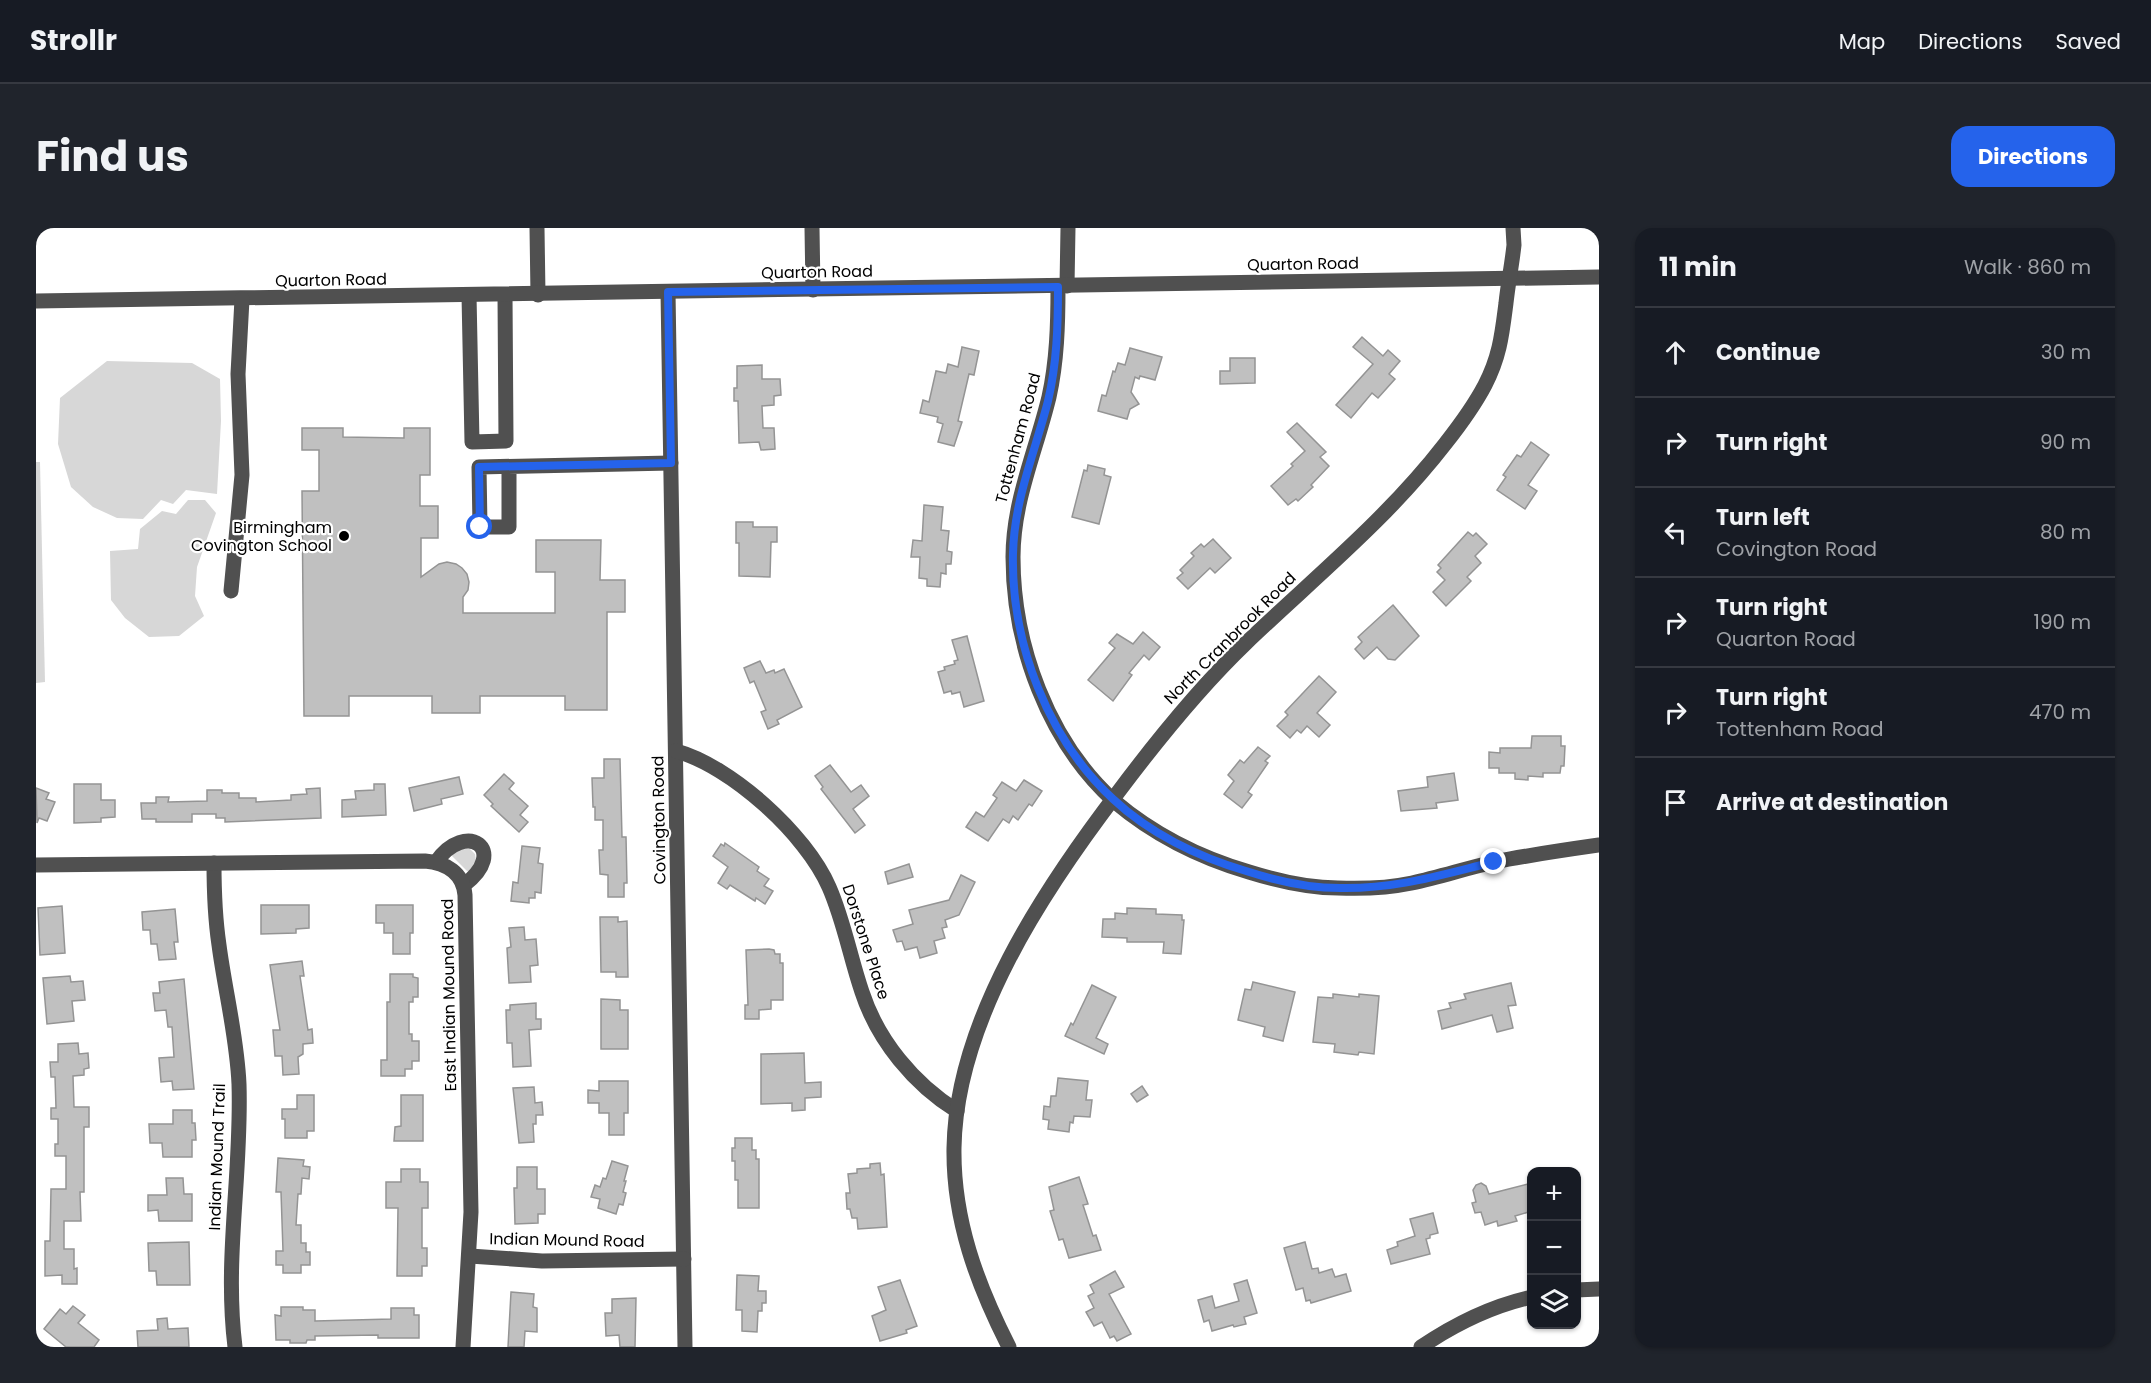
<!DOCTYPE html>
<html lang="en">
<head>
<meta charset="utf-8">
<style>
  body { margin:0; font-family:Poppins,sans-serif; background:#20242c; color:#f1f3f6 }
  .controls { position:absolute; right:18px; bottom:18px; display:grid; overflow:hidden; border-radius:12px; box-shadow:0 2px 4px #0004 }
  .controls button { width:54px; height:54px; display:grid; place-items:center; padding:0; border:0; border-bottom:2px solid #363941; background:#171b24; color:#f1f3f6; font:30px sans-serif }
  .stop { position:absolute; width:18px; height:18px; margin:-14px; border:4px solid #2563eb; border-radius:50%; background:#fff }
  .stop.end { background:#2563eb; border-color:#fff; box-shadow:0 2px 6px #0008 }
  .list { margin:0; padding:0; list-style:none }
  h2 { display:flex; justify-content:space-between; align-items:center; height:78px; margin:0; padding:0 24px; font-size:26px }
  h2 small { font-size:20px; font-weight:400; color:#9ea1a6 }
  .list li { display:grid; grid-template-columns:39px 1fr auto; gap:18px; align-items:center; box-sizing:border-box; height:90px; padding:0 24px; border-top:2px solid #363941 }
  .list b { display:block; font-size:22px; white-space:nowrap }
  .list p { margin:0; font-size:20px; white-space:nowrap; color:#9ea1a6 }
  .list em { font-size:20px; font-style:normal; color:#9ea1a6 }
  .icon { flex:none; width:33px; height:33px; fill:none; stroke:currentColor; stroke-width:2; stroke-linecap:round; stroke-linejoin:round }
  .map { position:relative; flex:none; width:1563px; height:1119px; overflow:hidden; border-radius:18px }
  header { display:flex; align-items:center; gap:36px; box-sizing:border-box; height:84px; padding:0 30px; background:#171b24; border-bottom:2px solid #363941 }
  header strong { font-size:28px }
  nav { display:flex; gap:33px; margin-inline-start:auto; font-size:21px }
  .intro { display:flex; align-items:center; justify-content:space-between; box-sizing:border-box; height:144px; padding:0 36px }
  h1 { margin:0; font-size:42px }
  .button { padding:15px 27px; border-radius:18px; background:#2563eb; color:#fff; font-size:21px; font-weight:700 }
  main { display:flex; gap:36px; padding:0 36px }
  aside { flex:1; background:#171b24; border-radius:18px; box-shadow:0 2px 4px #0004 }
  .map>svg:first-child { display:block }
</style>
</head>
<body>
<header>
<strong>Strollr</strong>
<nav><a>Map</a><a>Directions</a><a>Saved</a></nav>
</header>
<div class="intro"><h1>Find us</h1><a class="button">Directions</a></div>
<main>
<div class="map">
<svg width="1563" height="1119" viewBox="0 0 1563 1119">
  <rect width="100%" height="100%" fill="#fff"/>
  <g fill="#d7d7d7">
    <polygon points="71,133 156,135 184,151 185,193 181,266 150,262 137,276 125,272 107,291 81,290 57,279 35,259 22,216 24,170"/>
    <polygon points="0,234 4,234 9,454 0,455"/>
    <polygon points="152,272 169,272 180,285 161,339 159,368 168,388 143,408 113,409 89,390 75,372 74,323 102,321 104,301 126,283 140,286"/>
    <polygon points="425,620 434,621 439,626 440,632 434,643 431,643 416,628 417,625"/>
  </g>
  <g fill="#c0c0c0" stroke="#949494" stroke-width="1.5">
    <polygon points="1326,109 1347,128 1352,122 1364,133 1353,146 1359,151 1342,170 1336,165 1315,190 1300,177 1337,136 1317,119"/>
    <polygon points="926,119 943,123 938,147 933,146 922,193 926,194 918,218 902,214 907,196 901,194 902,189 884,185 887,172 893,174 900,143 910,145 912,136 922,139"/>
    <polygon points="1094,120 1126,129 1119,152 1104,148 1103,151 1099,149 1095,164 1103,176 1094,181 1091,191 1062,183 1066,167 1070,168 1077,143 1079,144 1082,135 1089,137"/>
    <polygon points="1194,130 1219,130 1219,155 1184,156 1184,143 1194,143"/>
    <polygon points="726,137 726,151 744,151 745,167 738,168 738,177 726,178 727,200 738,200 739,221 725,222 723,214 703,215 702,173 698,173 698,160 701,160 701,138"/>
    <polygon points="1261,195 1290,224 1284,229 1293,238 1275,257 1277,259 1262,273 1260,271 1252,277 1235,258 1257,238 1255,236 1269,223 1251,204"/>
    <polygon points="266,200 307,200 307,209 368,210 368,200 394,200 394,247 384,247 384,278 402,278 402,310 385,310 385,349 403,336 411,334 420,336 426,340 431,346 433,354 432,362 427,369 427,385 519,385 519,344 500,344 500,312 565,312 564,352 589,352 589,384 571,384 571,482 529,482 529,468 444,468 444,485 396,485 396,468 313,468 313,488 268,488 266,263 283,263 283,222 266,222"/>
    <polygon points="1495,214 1513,227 1492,257 1501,263 1489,281 1461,262 1470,249 1467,247 1481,227 1485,229"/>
    <polygon points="1052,237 1069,241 1068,247 1075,249 1063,296 1036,289 1048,242 1051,243"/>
    <polygon points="888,277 907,279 905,302 913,303 911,323 916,324 915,336 910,336 910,346 905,345 904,359 891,358 891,351 883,350 884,329 875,329 877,312 886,313"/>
    <polygon points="700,294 717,294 717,299 741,299 741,314 735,314 734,349 703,348 703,315 700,315"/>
    <polygon points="1432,304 1437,308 1440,305 1451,316 1439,328 1445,335 1431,349 1435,353 1410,378 1397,364 1409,352 1401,344 1405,340 1402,337"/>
    <polygon points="1177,311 1195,330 1179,345 1174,340 1152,361 1141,350 1147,345 1144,342 1158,328 1155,325 1165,316 1168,319"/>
    <polygon points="1357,377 1383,408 1359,432 1352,431 1341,419 1328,431 1319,421 1326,414 1322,409"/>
    <polygon points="1107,404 1124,419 1113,432 1108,427 1093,445 1096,447 1077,473 1052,452 1079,420 1073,415 1081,406 1097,416"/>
    <polygon points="931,408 948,473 928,479 924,464 916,466 915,463 908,465 902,444 909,442 908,439 919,436 918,433 922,432 916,412"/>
    <polygon points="724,433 730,445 738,442 739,445 748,441 766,479 741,492 743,496 732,501 725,484 730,482 718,453 714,455 708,440"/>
    <polygon points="1283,448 1300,464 1281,485 1294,497 1283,509 1271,498 1265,505 1261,502 1254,510 1241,498 1252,487 1249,484"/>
    <polygon points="1496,508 1525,508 1525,518 1529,518 1528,538 1525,538 1524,545 1507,545 1507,549 1492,548 1492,552 1479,551 1479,545 1463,545 1463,540 1453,540 1453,524 1464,525 1464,520 1495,520"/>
    <polygon points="1222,519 1234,528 1229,533 1232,535 1212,564 1216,567 1206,580 1188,566 1198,553 1192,547 1204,532 1208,535"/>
    <polygon points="568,531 584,531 586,609 590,609 591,655 588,655 588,669 572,669 572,647 564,646 563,622 567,622 567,592 559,592 559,579 557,579 556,550 568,550"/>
    <polygon points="794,537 815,564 825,557 833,568 817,581 829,597 819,605 785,561 787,559 779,548"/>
    <polygon points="1418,545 1422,572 1400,575 1401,580 1365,583 1362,563 1392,559 1391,549"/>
    <polygon points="468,546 478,555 473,561 492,578 484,587 492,594 483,604 455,578 457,576 448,567"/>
    <polygon points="423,549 427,566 405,571 406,576 378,583 373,560"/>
    <polygon points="988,552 1006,563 996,578 993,576 982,592 977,588 973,595 967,591 952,613 930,599 940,584 948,589 961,570 957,567 966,554 980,563"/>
    <polygon points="38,556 65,556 65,572 79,572 79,589 65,590 65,594 38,595"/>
    <polygon points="338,556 349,556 350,587 306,589 306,572 320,571 319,563 338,562"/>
    <polygon points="0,560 13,565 10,571 19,574 11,593 3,590 1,595"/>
    <polygon points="284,560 285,590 189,594 189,590 180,590 180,586 156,586 156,594 120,594 120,591 106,591 105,575 120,575 120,569 133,569 132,574 171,573 171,562 186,562 186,565 203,565 203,570 220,570 220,574 255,572 255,567 271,566 270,561"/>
    <polygon points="689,615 723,639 721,643 733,651 728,658 737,663 729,676 720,670 719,673 694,657 691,661 682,655 692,639 677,628 685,616 688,618"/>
    <polygon points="486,618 504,620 502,635 507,636 505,665 499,664 499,670 493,670 493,675 475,673 477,654 482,655"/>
    <polygon points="873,636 877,649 852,656 849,644"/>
    <polygon points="925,647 939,654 923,687 909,692 911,699 906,700 909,710 898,713 901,725 884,730 881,719 869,722 866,713 861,714 857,702 877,696 873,682 913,672"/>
    <polygon points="225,677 273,677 273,700 260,701 260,705 225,706"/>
    <polygon points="340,677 377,677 377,705 374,705 374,726 357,726 357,705 348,705 348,695 340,695"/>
    <polygon points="26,678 29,725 4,727 2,680"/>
    <polygon points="1091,680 1120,681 1120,686 1146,687 1146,692 1148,692 1145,726 1127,725 1128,714 1091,714 1091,710 1066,709 1067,691 1079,691 1079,685 1091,686"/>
    <polygon points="139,681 142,714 138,714 140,731 123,732 121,716 115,716 114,702 107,702 106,684"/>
    <polygon points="564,689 582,689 582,694 591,693 592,749 580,749 580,744 565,744"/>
    <polygon points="488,699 489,712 500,711 502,737 494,738 495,754 473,755 471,720 475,719 473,700"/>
    <polygon points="733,721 738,722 739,726 744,726 744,735 747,735 747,772 735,772 735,781 723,782 723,791 709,791 709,777 712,777 710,722"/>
    <polygon points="266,733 268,748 264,748 272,802 276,801 277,815 267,816 267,826 262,829 263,846 247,847 246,828 239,828 237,802 244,802 234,737"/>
    <polygon points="354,746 377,746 377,749 382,750 382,769 377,769 377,774 373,774 373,806 376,806 376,813 383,813 383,833 376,833 376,841 369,841 369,848 345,848 345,832 351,832 351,774 354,774"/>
    <polygon points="34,748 35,754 47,753 49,772 36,773 38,793 11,796 7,750"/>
    <polygon points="148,751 158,861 137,862 136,853 125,854 123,830 138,829 136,799 132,799 130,782 119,783 117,765 124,765 123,754"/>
    <polygon points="1217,754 1259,764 1247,813 1227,808 1229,799 1202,792 1209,761 1215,762"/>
    <polygon points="1475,755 1480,777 1472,778 1477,800 1461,804 1456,787 1406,801 1402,783 1415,780 1413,775 1430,771 1428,766"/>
    <polygon points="1056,757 1080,769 1060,810 1072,816 1068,826 1029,808 1035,795 1037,797"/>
    <polygon points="1297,766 1323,769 1323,766 1343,768 1338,826 1323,824 1322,827 1298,824 1299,816 1277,814 1282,769 1297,770"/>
    <polygon points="565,771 584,772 584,782 592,782 592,821 565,821"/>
    <polygon points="500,775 500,791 505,791 505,801 493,802 495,838 477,839 476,815 471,815 470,782 474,782 474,777"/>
    <polygon points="42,815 43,826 52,825 53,840 48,841 48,847 37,848 38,879 53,879 53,899 48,899 48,964 44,964 45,993 28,993 28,1021 38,1021 38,1041 41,1040 41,1056 26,1056 26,1047 9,1048 9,1013 14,1013 15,961 30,961 30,928 19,928 19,916 22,916 22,891 15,891 15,880 20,880 19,849 15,849 14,834 22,834 22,816"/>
    <polygon points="768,825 769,855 785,854 785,869 769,870 769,882 756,883 756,875 725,876 725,826"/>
    <polygon points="1022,850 1052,853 1050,872 1056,872 1054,889 1038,888 1037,895 1034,894 1033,904 1012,901 1013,892 1007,891 1008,878 1014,879 1015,868 1020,868"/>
    <polygon points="563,853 592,853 592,885 588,885 588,907 573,907 573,885 563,885 563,875 552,875 552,862 563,863"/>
    <polygon points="1106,858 1112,867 1101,874 1095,866"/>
    <polygon points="498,859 499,875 506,874 507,887 500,887 500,896 497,896 498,914 483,915 477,860"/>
    <polygon points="261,867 278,867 278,903 271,903 271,910 249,910 249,891 246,891 246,881 261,881"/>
    <polygon points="365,867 387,867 387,913 358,913 359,899 365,898"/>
    <polygon points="137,882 156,882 156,895 159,895 160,912 156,912 156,929 127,929 126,915 114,915 113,896 137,896"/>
    <polygon points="699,910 716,910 716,922 720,922 720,931 723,931 723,980 702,980 702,952 699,952 699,933 696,933 696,920 699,920"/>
    <polygon points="242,930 268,932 267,938 274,939 273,951 266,950 265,966 262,966 260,997 265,997 265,1015 270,1015 270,1024 274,1024 274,1037 265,1037 265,1045 247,1045 247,1037 240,1037 240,1023 247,1023 245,964 240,964"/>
    <polygon points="576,933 592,938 588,953 590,953 587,964 590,965 587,977 583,976 580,986 562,980 564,971 555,969 559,957 564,959 567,950 570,951"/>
    <polygon points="844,935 845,947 848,946 851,999 822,1001 821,990 816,990 814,981 811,981 810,965 814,965 812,946 821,945 821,941 834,940 834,936"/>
    <polygon points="481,939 501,939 501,961 509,961 509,986 502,986 502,995 479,996 478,960 481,960"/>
    <polygon points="365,941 384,941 384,954 392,954 392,980 386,980 386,1020 391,1020 391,1038 386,1038 386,1048 361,1048 362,980 350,980 350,954 365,954"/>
    <polygon points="1043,949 1052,976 1047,977 1057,1008 1060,1007 1065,1022 1033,1030 1027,1011 1023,1012 1014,983 1018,982 1013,959"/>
    <polygon points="130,950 147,950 148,966 156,966 156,993 123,993 122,982 112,983 112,967 131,967"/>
    <polygon points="1445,955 1450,958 1453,966 1496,955 1496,983 1479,988 1481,993 1462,998 1461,993 1449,997 1445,984 1439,985 1436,975 1440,974 1437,962 1440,957"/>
    <polygon points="1397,985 1402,1005 1394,1007 1394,1010 1390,1011 1394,1026 1355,1036 1351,1022 1362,1018 1361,1014 1379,1008 1374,991"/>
    <polygon points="153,1014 154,1057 121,1057 120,1043 113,1043 112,1015"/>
    <polygon points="1269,1014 1276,1041 1282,1040 1283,1045 1296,1041 1299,1049 1310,1046 1315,1063 1275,1075 1274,1072 1270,1073 1267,1060 1260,1062 1248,1020"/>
    <polygon points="1079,1043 1088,1059 1073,1066 1095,1106 1081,1113 1078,1108 1074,1110 1066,1094 1058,1098 1050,1084 1058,1080 1052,1068 1058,1065 1054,1057"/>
    <polygon points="701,1047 723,1048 722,1063 730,1063 730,1075 726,1075 726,1083 722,1083 721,1104 706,1103 706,1082 700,1082"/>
    <polygon points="864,1052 881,1098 870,1102 871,1105 844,1113 836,1088 850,1082 842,1059"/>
    <polygon points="1211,1052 1221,1085 1208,1089 1210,1096 1198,1099 1197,1097 1176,1103 1173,1092 1168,1094 1162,1072 1176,1068 1179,1080 1203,1073 1198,1056"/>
    <polygon points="475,1064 498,1066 497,1079 501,1080 501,1104 489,1103 488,1119 472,1119"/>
    <polygon points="600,1070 599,1119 584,1119 583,1107 570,1108 569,1085 576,1085 576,1071"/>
    <polygon points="37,1078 49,1087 42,1095 63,1112 58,1119 30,1119 8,1101 24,1081 30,1086"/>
    <polygon points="245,1079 267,1079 267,1082 279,1082 279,1093 355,1091 355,1080 378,1080 378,1087 383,1087 383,1110 342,1110 342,1107 279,1108 279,1112 271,1112 270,1115 254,1115 254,1112 240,1112 239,1087 245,1088"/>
    <polygon points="131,1090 132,1101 152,1100 153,1119 102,1119 101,1103 122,1102 121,1091"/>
  </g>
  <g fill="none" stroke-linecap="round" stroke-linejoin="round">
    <g stroke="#505050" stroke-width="15">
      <polyline points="501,0 502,67"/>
      <polyline points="776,0 777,62"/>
      <polyline points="1031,58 1032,0"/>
      <path d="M1022,59C1022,96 1021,133 1013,169C1000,223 977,273 977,329C977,417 1012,513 1078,573C1117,606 1165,630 1213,644C1242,653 1271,660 1302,660C1326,661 1352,660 1376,655C1404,649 1431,640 1458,634C1493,627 1528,622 1563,617"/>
      <polyline points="632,64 649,1119"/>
      <polyline points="433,67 436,214 470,213 469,67"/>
      <polyline points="0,73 1563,49"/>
      <polyline points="473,239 473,299 444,299 443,239 635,235"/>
      <polyline points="195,363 206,247 202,146 206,71"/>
      <path d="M640,523C695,538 770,606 793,659C808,693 814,729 826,764C842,813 878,856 921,883"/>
      <path d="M400,634C430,591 474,622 428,657"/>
      <path d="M178,635C178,662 179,690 183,717C189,763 201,809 203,856C206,945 188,1030 199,1119"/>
      <path d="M0,637L389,633C410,635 427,644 429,667L435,984L427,1119"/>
      <polyline points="434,1028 506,1033 648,1031"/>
      <polyline points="1540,1062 1563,1061"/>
      <path d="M973,1119C941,1056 917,992 918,920C920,793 1008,661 1083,563C1122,511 1163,460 1210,415C1278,350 1351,291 1409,216C1424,197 1438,178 1449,157C1464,128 1466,106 1470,75C1472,56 1476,36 1478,17L1477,0"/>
      <path d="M1385,1119C1419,1096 1455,1078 1496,1069"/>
    </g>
  </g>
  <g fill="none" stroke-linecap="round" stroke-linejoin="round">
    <path stroke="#2563eb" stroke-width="8" d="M444,299L443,239L635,235L632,64L1022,59C1022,97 1021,135 1012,173C999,224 978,272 977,326C975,414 1011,510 1077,571C1113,605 1162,629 1210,643C1241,653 1271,660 1304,660C1361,661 1404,647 1458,634"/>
  </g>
  <circle fill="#000" stroke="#fff" stroke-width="2" cx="308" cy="308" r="6"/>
  <g text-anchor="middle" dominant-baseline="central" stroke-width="4.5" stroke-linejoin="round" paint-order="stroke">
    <g font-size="16" fill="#000" stroke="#fff">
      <text transform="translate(1267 36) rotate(-1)">Quarton Road</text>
      <text transform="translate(781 44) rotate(-1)">Quarton Road</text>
      <text transform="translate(295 52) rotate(-1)">Quarton Road</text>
      <text transform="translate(982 210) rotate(-75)">Tottenham Road</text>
      <text transform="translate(1194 410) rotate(-45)">North Cranbrook Road</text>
      <text transform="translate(623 592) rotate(-91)">Covington Road</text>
      <text transform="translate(830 714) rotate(72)">Dorstone Place</text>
      <text transform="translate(413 767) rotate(-91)">East Indian Mound Road</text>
      <text transform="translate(181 929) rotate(-88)">Indian Mound Trail</text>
      <text transform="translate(531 1012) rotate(1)">Indian Mound Road</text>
    </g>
    <g font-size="16" fill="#000" stroke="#fff" text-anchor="end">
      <text x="296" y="299">Birmingham<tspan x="296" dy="18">Covington School</tspan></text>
    </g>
  </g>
</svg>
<div class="controls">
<button>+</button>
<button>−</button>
<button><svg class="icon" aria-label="layers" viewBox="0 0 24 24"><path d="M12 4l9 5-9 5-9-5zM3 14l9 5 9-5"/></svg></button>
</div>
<div class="stop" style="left:444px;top:299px"></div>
<div class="stop end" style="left:1458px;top:634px"></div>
</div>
<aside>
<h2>11 min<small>Walk · 860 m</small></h2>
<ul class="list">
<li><svg class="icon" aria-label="ahead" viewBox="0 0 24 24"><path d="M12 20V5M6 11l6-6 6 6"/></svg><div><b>Continue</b></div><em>30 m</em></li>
<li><svg class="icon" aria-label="right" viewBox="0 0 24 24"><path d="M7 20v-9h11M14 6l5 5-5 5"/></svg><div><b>Turn right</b></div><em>90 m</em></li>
<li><svg class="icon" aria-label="left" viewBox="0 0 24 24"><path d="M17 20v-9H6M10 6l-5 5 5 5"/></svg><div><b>Turn left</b><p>Covington Road</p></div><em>80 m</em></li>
<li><svg class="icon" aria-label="right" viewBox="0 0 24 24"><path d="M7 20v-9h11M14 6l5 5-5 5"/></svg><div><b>Turn right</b><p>Quarton Road</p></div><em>190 m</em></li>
<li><svg class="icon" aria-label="right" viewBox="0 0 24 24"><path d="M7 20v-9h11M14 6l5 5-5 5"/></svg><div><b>Turn right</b><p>Tottenham Road</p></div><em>470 m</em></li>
<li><svg class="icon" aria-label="arrive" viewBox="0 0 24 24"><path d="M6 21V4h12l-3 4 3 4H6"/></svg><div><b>Arrive at destination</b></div></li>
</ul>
</aside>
</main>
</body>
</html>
